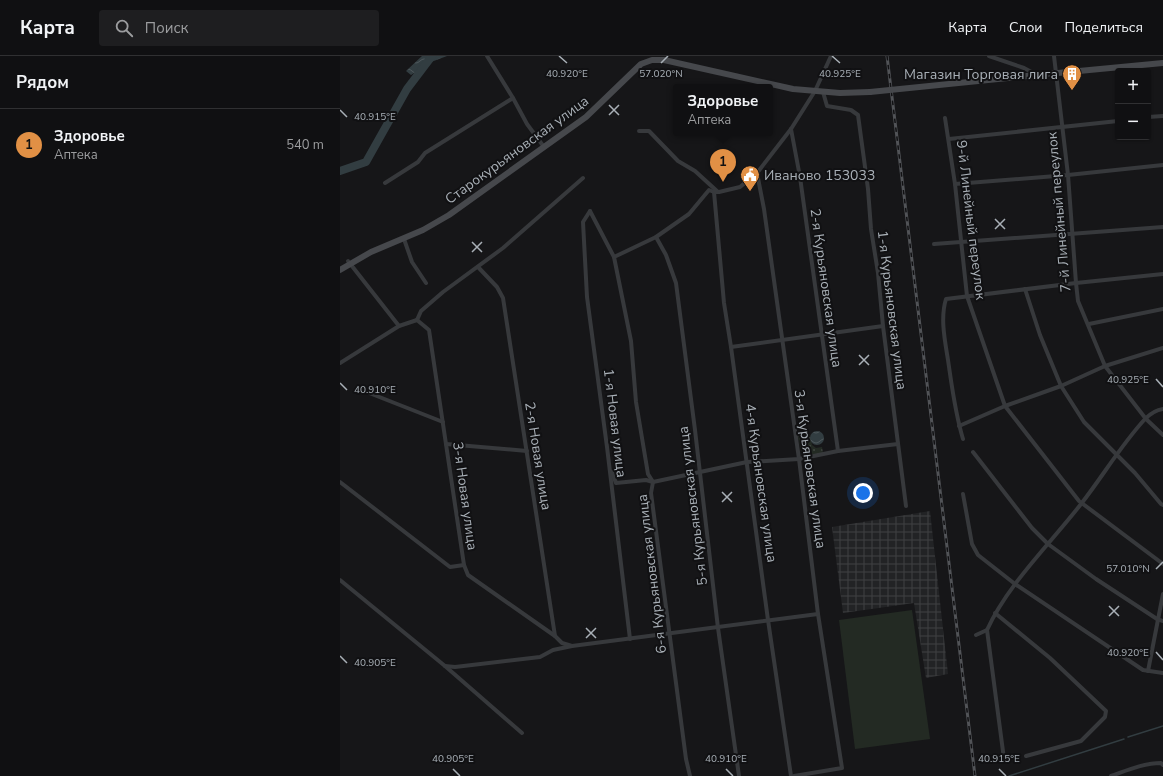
<!DOCTYPE html>
<html lang="ru">
<head>
<meta charset="utf-8">
<style>
  body { margin:0; font-family:"Nunito Sans",sans-serif; background:#1e1e20; color:#f1f3f6 }
  .controls { position:absolute; right:12px; top:12px; display:grid; overflow:hidden; border-radius:4px; box-shadow:0 1px 3px #0004 }
  .controls button { width:36px; height:36px; display:grid; place-items:center; padding:0; border:0; border-bottom:1px solid #303032; background:#101012; color:#f1f3f6; font:20px sans-serif }
  .you { position:absolute; left:523px; top:437px; width:14px; height:14px; margin:-10px; border:3px solid #fff; border-radius:50%; background:#1a73e8; box-shadow:0 0 0 6px #1a73e833 }
  .badge { display:grid; place-items:center; width:26px; height:26px; border-radius:50%; background:#e19045; color:#111; font-size:13px; font-weight:700 }
  .pin { position:absolute; translate:-50% -33px; filter:drop-shadow(0 1px 2px #0008) }
  .pin::after { content:''; position:absolute; top:21px; width:14px; height:12px; background:inherit; clip-path:polygon(0 0,100% 0,50% 100%) }
  .popup { position:absolute; left:333px; top:28px; width:100px; height:52px; box-sizing:border-box; display:grid; place-content:center; border-radius:4px; background:#101012; filter:drop-shadow(0 1px 3px #0005); font-size:13px; white-space:nowrap; color:#9c9d9f }
  .popup b { font-size:15px; color:#f1f3f6 }
  .popup::after { content:''; position:absolute; left:50%; top:100%; margin-left:-8px; border:8px solid transparent; border-top-color:#101012 }
  .list { margin:0; padding:0; list-style:none }
  h2 { display:flex; justify-content:space-between; align-items:center; height:52px; margin:0; padding:0 16px; font-size:17px }
  h2 small { font-size:13px; font-weight:400; color:#9c9d9f }
  .list li { display:grid; grid-template-columns:26px 1fr auto; gap:12px; align-items:center; box-sizing:border-box; height:72px; padding:0 16px; border-top:1px solid #303032 }
  .list b { display:block; font-size:15px; white-space:nowrap }
  .list p { margin:0; font-size:13px; white-space:nowrap; color:#9c9d9f }
  .list em { font-size:13px; font-style:normal; color:#9c9d9f }
  .icon { flex:none; width:22px; height:22px; fill:none; stroke:currentColor; stroke-width:2; stroke-linecap:round; stroke-linejoin:round }
  .map { position:relative; flex:none; width:823px; height:720px; overflow:hidden }
  header { display:flex; align-items:center; gap:24px; box-sizing:border-box; height:56px; padding:0 20px; background:#101012; border-bottom:1px solid #303032 }
  header strong { font-size:19px }
  nav { display:flex; gap:22px; margin-inline-start:auto; font-size:14px }
  .search { width:280px; height:36px; background:#1e1e20; display:flex; align-items:center; gap:10px; box-sizing:border-box; padding:0 14px; border-radius:4px; color:#9c9d9f; font-size:15px }
  main { display:flex }
  aside { flex:1; background:#101012 }
  .map>svg:first-child { display:block }
</style>
</head>
<body>
<header>
<strong>Карта</strong>
<div class="search"><svg class="icon" aria-label="search" viewBox="0 0 24 24"><circle cx="10" cy="10" r="6"/><path d="M15 15l6 6"/></svg>Поиск</div>
<nav><a>Карта</a><a>Слои</a><a>Поделиться</a></nav>
</header>
<main>
<aside>
<h2>Рядом<small></small></h2>
<ul class="list">
<li><span class="badge">1</span><div><b>Здоровье</b><p>Аптека</p></div><em>540 m</em></li>
</ul>
</aside>
<div class="map">
<svg width="823" height="720" viewBox="0 0 823 720">
  <defs>
    <pattern id="industrial-grid" width="8" height="8" patternUnits="userSpaceOnUse"><rect width="8" height="8" fill="#222325"/><path d="M0 4h8M4 0v8" fill="none" stroke="#3f4042"/></pattern>
    <pattern id="park-dots" width="8" height="8" patternUnits="userSpaceOnUse"><rect width="8" height="8" fill="#232a23"/><path d="M2 2h.1M6 6h.1" fill="none" stroke="#404641" stroke-width="1.8" stroke-linecap="round"/></pattern>
    <pattern id="water-waves" width="16" height="10" patternUnits="userSpaceOnUse"><rect width="16" height="10" fill="#323d41"/><path d="M0 5q4-4 8 0t8 0" fill="none" stroke="#4d565a"/></pattern>
  </defs>
  <rect width="100%" height="100%" fill="#161618"/>
  <polygon fill="url(#industrial-grid)" points="590,455 608,618 586,622 574,547 503,557 492,471"/>
  <polygon fill="#232a23" points="572,554 590,683 515,693 499,564"/>
  <polygon fill="url(#park-dots)" points="470,378 472,389 476,392 482,391 483,397 462,400 458,380"/>
  <g fill="url(#water-waves)">
    <polygon points="82,0 107,0 91,6 71,19 66,15"/>
    <circle cx="477" cy="382" r="7"/>
  </g>
  <g fill="none" stroke-linecap="round" stroke-linejoin="round">
    <g stroke="#323d41" stroke-width="1.5">
      <polyline points="788,681 823,670"/>
      <polyline points="669,720 784,683"/>
    </g>
    <polyline stroke="#323d41" stroke-width="8" points="0,115 26,106 67,33 92,0"/>
    <g stroke="#37393c" stroke-width="4">
      <polyline points="147,0 173,42 187,68 204,91"/>
      <polyline points="649,0 684,12 697,19"/>
      <polyline points="714,0 728,119 736,227 738,245 765,310 806,363 823,379"/>
      <polyline points="483,36 487,50 511,54 518,59 528,133 531,173 538,217 543,270 566,450"/>
      <polyline points="808,61 823,60"/>
      <polyline points="605,62 615,128 627,240 665,350 739,445 823,508"/>
      <polyline points="451,73 460,121 498,395"/>
      <polyline points="299,75 309,75 338,105 355,115 378,136"/>
      <polyline points="609,83 778,65"/>
      <polyline points="417,117 424,153 459,403 478,558 502,712 454,720"/>
      <polyline points="45,127 78,106 85,97 173,42"/>
      <polyline points="615,128 728,119 823,109"/>
      <polyline points="374,136 384,247 391,291 428,564 451,720"/>
      <polyline points="250,155 274,201 291,285 296,346 308,418 313,426 311,437 346,703 350,720"/>
      <polyline points="250,155 243,166 247,241 267,391 290,583"/>
      <polyline points="316,181 326,199 336,227 355,374 378,572 399,720"/>
      <polyline points="64,183 72,206 86,227"/>
      <polyline points="594,188 823,171"/>
      <polyline points="274,201 316,181 349,158 369,134 374,136 379,136 400,131 417,117 451,73 475,35 491,0"/>
      <polyline points="8,205 59,270"/>
      <polyline points="138,211 157,231 163,242 215,580 222,587 232,590"/>
      <polyline points="685,233 700,279 721,330 744,366 795,417 821,448 823,449"/>
      <polyline points="77,264 89,274 124,509 128,519 215,580"/>
      <polyline points="77,264 81,255 103,236 163,192 243,122"/>
      <polyline points="749,268 823,253"/>
      <polyline points="391,291 543,270"/>
      <polyline points="0,307 59,270 77,264"/>
      <polyline points="19,333 103,366"/>
      <polyline points="619,370 665,350 721,330 765,310 823,292"/>
      <path d="M623,383C615,357 612,331 608,304C605,285 600,262 606,243L736,227L823,218"/>
      <polyline points="106,388 187,395"/>
      <polyline points="633,396 692,472 708,488 756,523 817,563 823,565"/>
      <polyline points="272,416 276,427 306,424 313,426 407,406 459,403 498,395 558,388"/>
      <polyline points="0,426 110,511 124,509"/>
      <polyline points="623,438 632,488 638,499 675,528 803,614 823,617"/>
      <polyline points="0,524 105,610 182,677"/>
      <polyline points="655,557 710,602 766,655 765,661 741,685 686,700"/>
      <polyline points="647,574 664,703"/>
      <path d="M636,579L647,574C668,528 710,488 741,448C763,420 781,389 805,363C810,358 816,354 823,353"/>
      <polyline points="105,610 115,611 200,601 213,594 232,590 478,558"/>
      <polyline points="808,615 823,538"/>
      <path d="M771,720C788,714 804,707 821,707L823,709"/>
    </g>
    <g stroke="#46484c" stroke-width="6">
      <polyline points="697,19 823,7"/>
      <polyline points="0,214 31,196 83,174 109,159 246,61 301,8 312,4 324,4 453,33 500,37 530,36"/>
    </g>
    <defs>
      <polyline id="rail" points="547,0 635,720"/>
    </defs>
    <use href="#rail" stroke="#515357" stroke-width="3"/>
    <use href="#rail" stroke="#111113" stroke-width="1.5" stroke-dasharray="4.5" stroke-linecap="butt"/>
    <polyline stroke="#46484c" stroke-width="6" points="530,36 697,19"/>
  </g>
  <path fill="none" stroke="#a9b0b7" stroke-width="1.5" d="M219,0L227,7M492,0L500,7M321,7L328,0M269,49L279,59M0,54L7,61M269,59L279,49M655,163L665,173M655,173L665,163M132,186L142,196M132,196L142,186M519,299L529,309M519,309L529,299M816,323L823,331M0,327L7,334M382,436L392,446M382,446L392,436M816,513L823,506M769,550L779,560M769,560L779,550M246,572L256,582M246,582L256,572M816,596L823,604M0,600L7,607M113,713L120,720M386,713L393,720M659,713L666,720"/>
  <defs>
    <symbol id="building-pin" viewBox="-11 -11 22 30"><path d="M0 17L-7.5 6A9.5 9.5 0 1 1 7.5 6Z" fill="#e19045" stroke="#111113"/><path d="M-4-6H4V6H1V3H-1V6H-4ZM-2.5-4.3h1.7v1.8h-1.7ZM.8-4.3h1.7v1.8H.8ZM-2.5-1h1.7V.8h-1.7ZM.8-1h1.7V.8H.8Z" fill="#fff"/></symbol>
    <symbol id="civic-pin" viewBox="-11 -11 22 30"><path d="M0 17L-7.5 6A9.5 9.5 0 1 1 7.5 6Z" fill="#e19045" stroke="#111113"/><path d="M-.6-6.5H3V-4.5H.6V-3L4-1V1h2V6H-6V1h2V-1L-.6-3ZM-1.2 2.5V6h2.4V2.5Z" fill="#fff"/></symbol>
  </defs>
  <g fill-rule="evenodd">
    <use href="#building-pin" x="721" y="7" width="22" height="30"/>
    <use href="#civic-pin" x="399" y="108" width="22" height="30"/>
  </g>
  <g text-anchor="middle" dominant-baseline="central" stroke-width="4" stroke-linejoin="round" paint-order="stroke">
    <g font-size="14" fill="#a9b0b7" stroke="#111113" text-anchor="end">
      <text x="718" y="18">Магазин Торговая лига</text>
      <text x="424" y="119" text-anchor="start">Иваново 153033</text>
    </g>
    <g font-size="14" fill="#a9b0b7" stroke="#111113">
      <text transform="translate(177 94) rotate(-36)">Старокурьяновская улица</text>
      <text transform="translate(719 156) rotate(-95)">7-й Линейный переулок</text>
      <text transform="translate(631 164) rotate(83)">9-й Линейный переулок</text>
      <text transform="translate(486 232) rotate(82)">2-я Курьяновская улица</text>
      <text transform="translate(552 254) rotate(83)">1-я Курьяновская улица</text>
      <text transform="translate(275 367) rotate(83)">1-я Новая улица</text>
      <text transform="translate(198 400) rotate(81)">2-я Новая улица</text>
      <text transform="translate(470 413) rotate(82)">3-я Курьяновская улица</text>
      <text transform="translate(421 427) rotate(82)">4-я Курьяновская улица</text>
      <text transform="translate(125 440) rotate(82)">3-я Новая улица</text>
      <text transform="translate(353 450) rotate(-97)">5-я Курьяновская улица</text>
      <text transform="translate(312 518) rotate(-97)">6-я Курьяновская улица</text>
    </g>
  </g>
  <g font-size="10" text-anchor="middle" fill="#a9b0b7" stroke="#111113" stroke-width="4" stroke-linejoin="round" paint-order="stroke">
    <text x="227" y="21">40.920°E</text>
    <text x="500" y="21">40.925°E</text>
    <text x="321" y="21">57.020°N</text>
    <text x="35" y="64">40.915°E</text>
    <text x="788" y="327">40.925°E</text>
    <text x="35" y="337">40.910°E</text>
    <text x="788" y="516">57.010°N</text>
    <text x="788" y="600">40.920°E</text>
    <text x="35" y="610">40.905°E</text>
    <text x="113" y="706">40.905°E</text>
    <text x="386" y="706">40.910°E</text>
    <text x="659" y="706">40.915°E</text>
  </g>
</svg>
<div class="controls">
<button>+</button>
<button>−</button>
</div>
<div class="you"></div>
<div class="pin badge" style="left:383px;top:126px">1</div>
<div class="popup"><b>Здоровье</b>Аптека</div>
</div>
</main>
</body>
</html>
